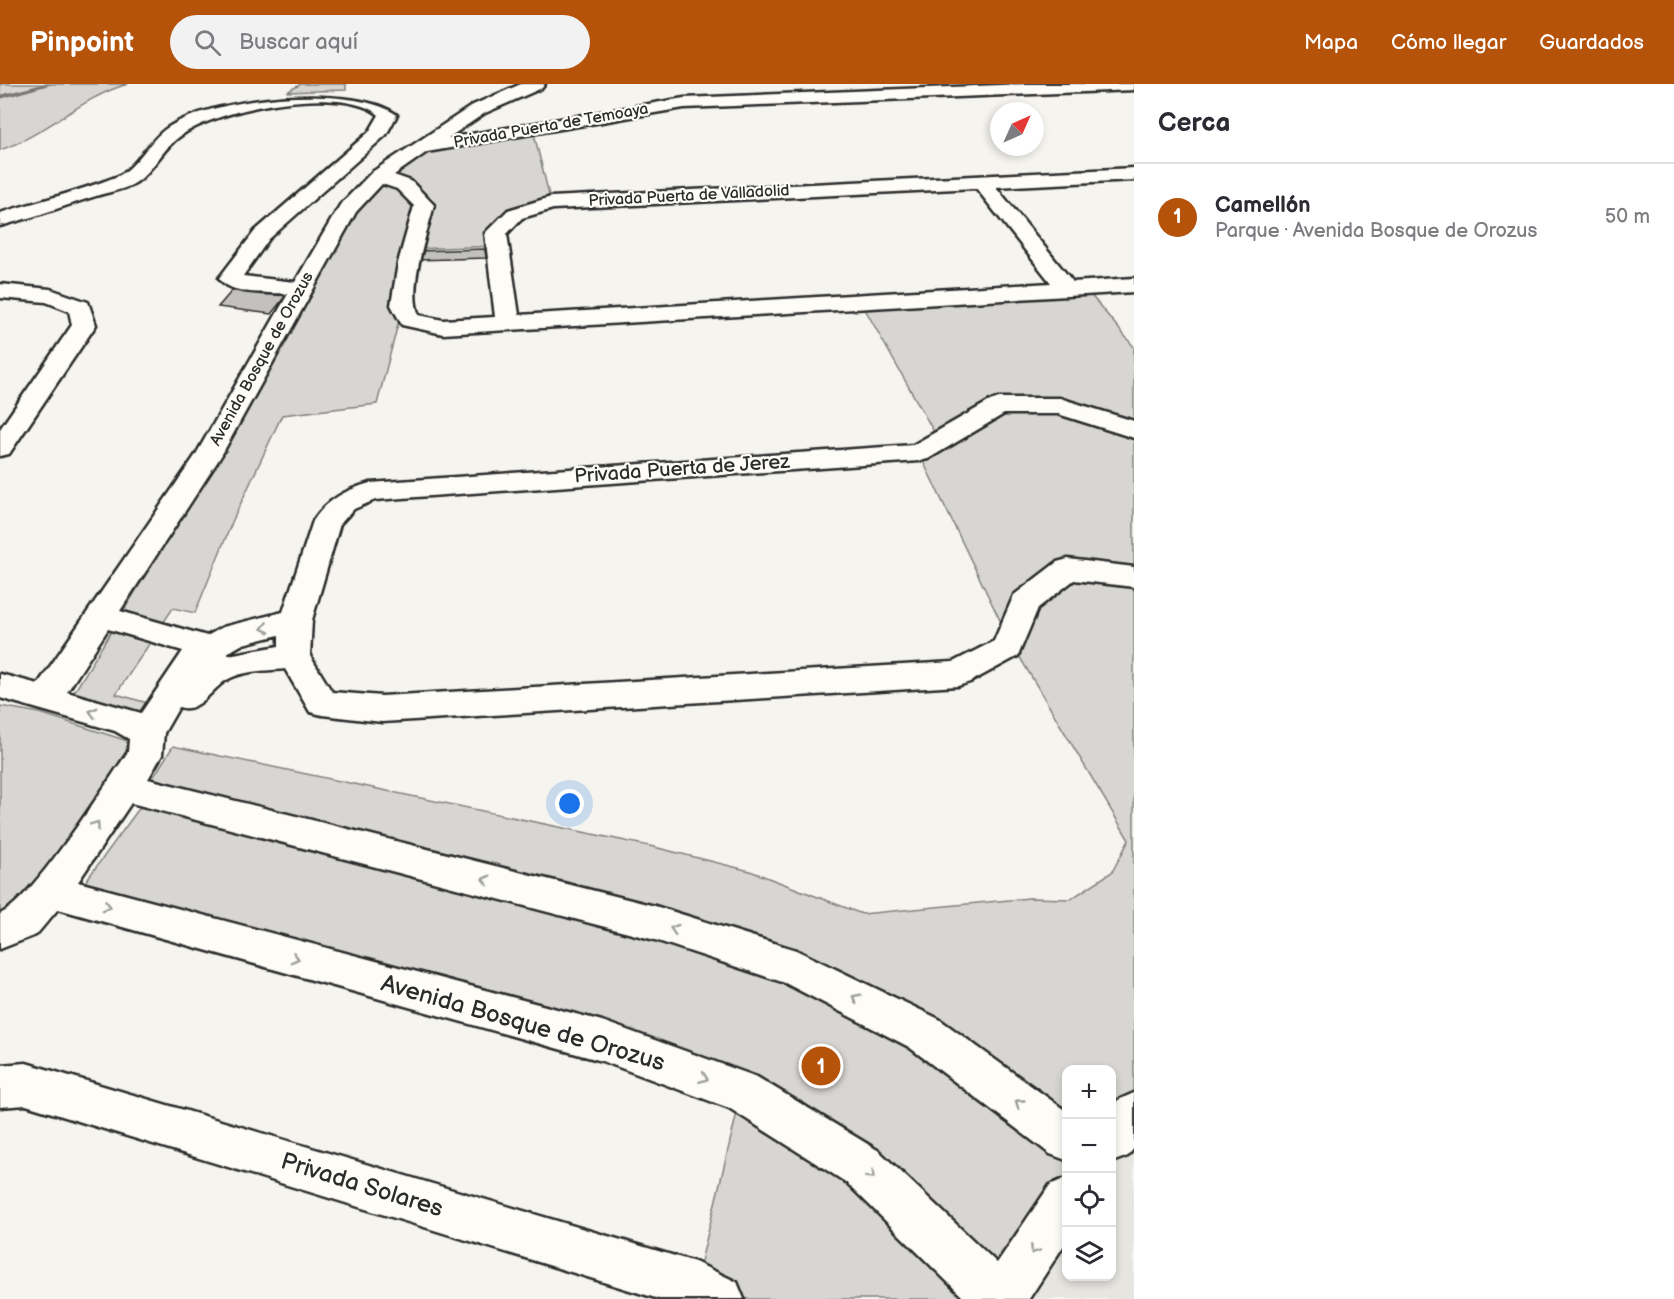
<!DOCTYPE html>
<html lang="es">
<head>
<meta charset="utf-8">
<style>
  body { margin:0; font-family:"Balsamiq Sans",sans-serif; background:#f2f2f3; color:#2b2b33 }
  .controls { position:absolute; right:18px; bottom:18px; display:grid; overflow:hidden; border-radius:12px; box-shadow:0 3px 9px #0003 }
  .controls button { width:54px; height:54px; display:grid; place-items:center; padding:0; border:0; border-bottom:2px solid #e1e1e2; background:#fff; color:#2b2b33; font:30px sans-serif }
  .compass { position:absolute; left:990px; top:18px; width:54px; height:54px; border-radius:50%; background:#fff; box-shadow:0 3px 9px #0003; rotate:45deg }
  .you { position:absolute; left:570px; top:720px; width:21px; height:21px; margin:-15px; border:4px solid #fff; border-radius:50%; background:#1a73e8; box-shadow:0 0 0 9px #1a73e833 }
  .badge { display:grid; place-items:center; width:39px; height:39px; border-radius:50%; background:#b45309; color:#fff; font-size:20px; font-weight:700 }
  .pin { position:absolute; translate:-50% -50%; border:3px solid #fff; box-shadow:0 2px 6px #0006 }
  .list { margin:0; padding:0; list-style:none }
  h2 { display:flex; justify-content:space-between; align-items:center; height:78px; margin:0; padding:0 24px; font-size:26px }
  h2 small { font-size:20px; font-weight:400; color:#7c7c81 }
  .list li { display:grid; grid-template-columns:39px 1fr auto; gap:18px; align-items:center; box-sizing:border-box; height:108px; padding:0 24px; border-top:2px solid #e1e1e2 }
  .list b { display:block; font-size:22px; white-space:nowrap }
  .list p { margin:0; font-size:20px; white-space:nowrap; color:#7c7c81 }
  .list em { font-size:20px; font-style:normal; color:#7c7c81 }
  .icon { flex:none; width:33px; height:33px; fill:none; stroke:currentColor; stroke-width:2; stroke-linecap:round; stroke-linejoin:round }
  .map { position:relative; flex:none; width:1134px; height:1215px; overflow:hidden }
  header { display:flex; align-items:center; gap:36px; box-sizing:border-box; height:84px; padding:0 30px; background:#b45309; color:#fff }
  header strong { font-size:28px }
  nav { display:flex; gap:33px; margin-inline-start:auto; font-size:21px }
  .search { width:420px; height:54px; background:#f2f2f3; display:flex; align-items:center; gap:15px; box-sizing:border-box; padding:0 21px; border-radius:33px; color:#7c7c81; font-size:22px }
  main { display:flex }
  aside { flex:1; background:#fff }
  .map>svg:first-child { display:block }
</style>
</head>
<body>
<header>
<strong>Pinpoint</strong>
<div class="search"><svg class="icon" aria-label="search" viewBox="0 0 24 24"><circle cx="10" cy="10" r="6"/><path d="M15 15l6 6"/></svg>Buscar aquí</div>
<nav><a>Mapa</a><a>Cómo llegar</a><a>Guardados</a></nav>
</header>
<main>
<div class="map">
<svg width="1134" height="1215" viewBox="0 0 1134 1215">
  <rect width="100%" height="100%" fill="#f5f4ef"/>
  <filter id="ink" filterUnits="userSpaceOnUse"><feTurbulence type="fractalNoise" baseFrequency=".0167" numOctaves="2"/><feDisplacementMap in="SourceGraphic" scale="12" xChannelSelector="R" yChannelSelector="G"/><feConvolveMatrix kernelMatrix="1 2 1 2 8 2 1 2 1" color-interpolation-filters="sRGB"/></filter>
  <g filter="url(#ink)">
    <polygon fill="#e6e5e0" points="1134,1031 1134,1215 1001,1215 1066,1117 1066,1192 1112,1192 1112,1056"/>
    <g fill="#d7d6d2" stroke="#81807e" stroke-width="1.5">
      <path d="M0,0H128C81,13 46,51 0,66Z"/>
      <polygon points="301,0 346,0 346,6 287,8"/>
      <polygon points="533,46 551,119 515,130 498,162 413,165 403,221 377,320 282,331 233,436 195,529 173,524 116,610 158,622 148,635 73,610 218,372 347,125 419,65"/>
      <polygon points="1085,204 1134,263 1134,1031 1112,1056 1112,986 1066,986 1066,1117 1001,1215 720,1215 695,1202 742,1008 77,809 149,711 148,702 173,662 654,763 750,787 862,830 1029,814 1071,815 1112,788 1129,756 1010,557 919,369 939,357 861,218"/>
      <polygon points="0,622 40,629 134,659 40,805 0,833"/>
    </g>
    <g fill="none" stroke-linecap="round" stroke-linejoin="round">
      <polygon fill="#797877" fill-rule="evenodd" points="43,0 53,0 0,15 0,11"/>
    </g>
    <g fill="#c2c1be" stroke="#2b2b2b" stroke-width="1.5">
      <polygon points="485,165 486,174 417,176 418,167"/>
      <polygon points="236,202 288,209 271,230 218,223"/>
    </g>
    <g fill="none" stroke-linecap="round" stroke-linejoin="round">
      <defs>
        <g id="minor">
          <path d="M521,0H545L542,4L485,29L448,54L684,14L1028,0H1134V6L684,24L427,68L394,91L411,97L434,121C427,149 407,206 419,231L443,236L495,233L485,149L508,126L551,113L1134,84V96L996,103L1073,198L1134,194V208L443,250L402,241L391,221L398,179L414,122L397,105L382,100L356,128L221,372L120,527L207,552L223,543L283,528L313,437C326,416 346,406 370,399L913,361L990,317L999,314H1060L1069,317L1134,337V354L1058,330H1004L928,375L919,377L375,416L354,425L340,440L312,536L310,572L332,608L382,612L953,578L994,557L1014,511L1057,478L1068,475L1134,483V503L1074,496L1038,524L1018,572L970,598L958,602L382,638L322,631L310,628L285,585C267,587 241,586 225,597C211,606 198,630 179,623L164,649L162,671L148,695L655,822L796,866L939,935L1066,1027V1076L1050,1070L909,963L785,899L655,856L131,719L78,798L602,937L757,993L879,1067L997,1179L1050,1101L1066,1094V1158L1029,1215H965L847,1099L729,1024L602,977L58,825L36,851L0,865V830C31,818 105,701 128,668L129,655L115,647L0,614V590L38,600L195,372L288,210C268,208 231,212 219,194L255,147L369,48L379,31C344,0 217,23 179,53C162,65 152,89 135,99C124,106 108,108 96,112C64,122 32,134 0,142V129C39,117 80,107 118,92C136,84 150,55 167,44C217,11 356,0 397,31L386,51L269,155L243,192L295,198L340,121L372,88L473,21ZM976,104L1051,199L519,231L507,150L522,134L553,125ZM108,545L183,567L141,629L67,608ZM279,551V562L228,571L227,569L243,560Z"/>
          <polygon points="0,200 50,205 88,218 96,241 9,370 0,372 0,345 72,241 69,227 46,218 0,214"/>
          <polygon points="26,979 695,1178 737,1198 744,1215 659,1215 26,1021 0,1023 0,981"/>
          <polygon points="1134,1009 1134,1064 1128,1072 1112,1078 1112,1023 1118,1016"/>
        </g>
      </defs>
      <use href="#minor" stroke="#2b2b2b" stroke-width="5"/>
      <use href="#minor" fill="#fdfcf7" fill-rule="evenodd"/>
    </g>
    <defs><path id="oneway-chevron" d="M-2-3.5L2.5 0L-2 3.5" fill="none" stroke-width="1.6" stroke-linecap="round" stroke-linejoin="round" transform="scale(1.5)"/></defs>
    <g stroke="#9e9e9b">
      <use href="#oneway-chevron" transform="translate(265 544) rotate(166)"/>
      <use href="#oneway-chevron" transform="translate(93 628) rotate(-164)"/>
      <use href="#oneway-chevron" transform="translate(96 741) rotate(-55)"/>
      <use href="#oneway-chevron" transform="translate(486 796) rotate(-166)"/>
      <use href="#oneway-chevron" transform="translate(107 822) rotate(15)"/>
      <use href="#oneway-chevron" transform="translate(674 845) rotate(-162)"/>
      <use href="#oneway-chevron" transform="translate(295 874) rotate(15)"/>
      <use href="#oneway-chevron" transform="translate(856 914) rotate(-153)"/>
      <use href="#oneway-chevron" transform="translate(704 994) rotate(20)"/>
      <use href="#oneway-chevron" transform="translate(1019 1019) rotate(-144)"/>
      <use href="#oneway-chevron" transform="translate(871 1091) rotate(44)"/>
      <use href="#oneway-chevron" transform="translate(1034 1166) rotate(124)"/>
    </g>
  </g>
  <g text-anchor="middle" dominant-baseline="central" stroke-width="4.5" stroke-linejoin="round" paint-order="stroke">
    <g font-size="16" fill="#2b2b2b" stroke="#fdfcf7">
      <text transform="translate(551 42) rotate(-10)">Privada Puerta de Temoaya</text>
      <text transform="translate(689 112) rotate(-3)">Privada Puerta de Valladolid</text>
      <text transform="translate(262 275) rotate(-61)">Avenida Bosque de Orozus</text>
    </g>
    <g font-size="20" fill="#2b2b2b" stroke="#fdfcf7">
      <text transform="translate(682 385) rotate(-4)">Privada Puerta de Jerez</text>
    </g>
    <g font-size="24" fill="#2b2b2b" stroke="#fdfcf7">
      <text transform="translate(523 939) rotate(16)">Avenida Bosque de Orozus</text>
      <text transform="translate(362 1101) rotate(17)">Privada Solares</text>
    </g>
  </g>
</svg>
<div class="controls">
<button>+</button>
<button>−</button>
<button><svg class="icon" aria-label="locate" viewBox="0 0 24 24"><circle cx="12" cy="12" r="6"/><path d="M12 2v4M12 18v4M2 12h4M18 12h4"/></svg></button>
<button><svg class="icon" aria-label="layers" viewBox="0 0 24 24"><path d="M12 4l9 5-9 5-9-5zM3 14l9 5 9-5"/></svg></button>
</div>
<svg class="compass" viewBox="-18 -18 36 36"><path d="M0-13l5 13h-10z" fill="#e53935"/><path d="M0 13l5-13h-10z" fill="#7c7c81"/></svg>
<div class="you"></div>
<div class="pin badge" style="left:821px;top:982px">1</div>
</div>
<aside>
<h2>Cerca<small></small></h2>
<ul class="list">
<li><span class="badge">1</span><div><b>Camellón</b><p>Parque · Avenida Bosque de Orozus</p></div><em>50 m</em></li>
</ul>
</aside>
</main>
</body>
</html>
